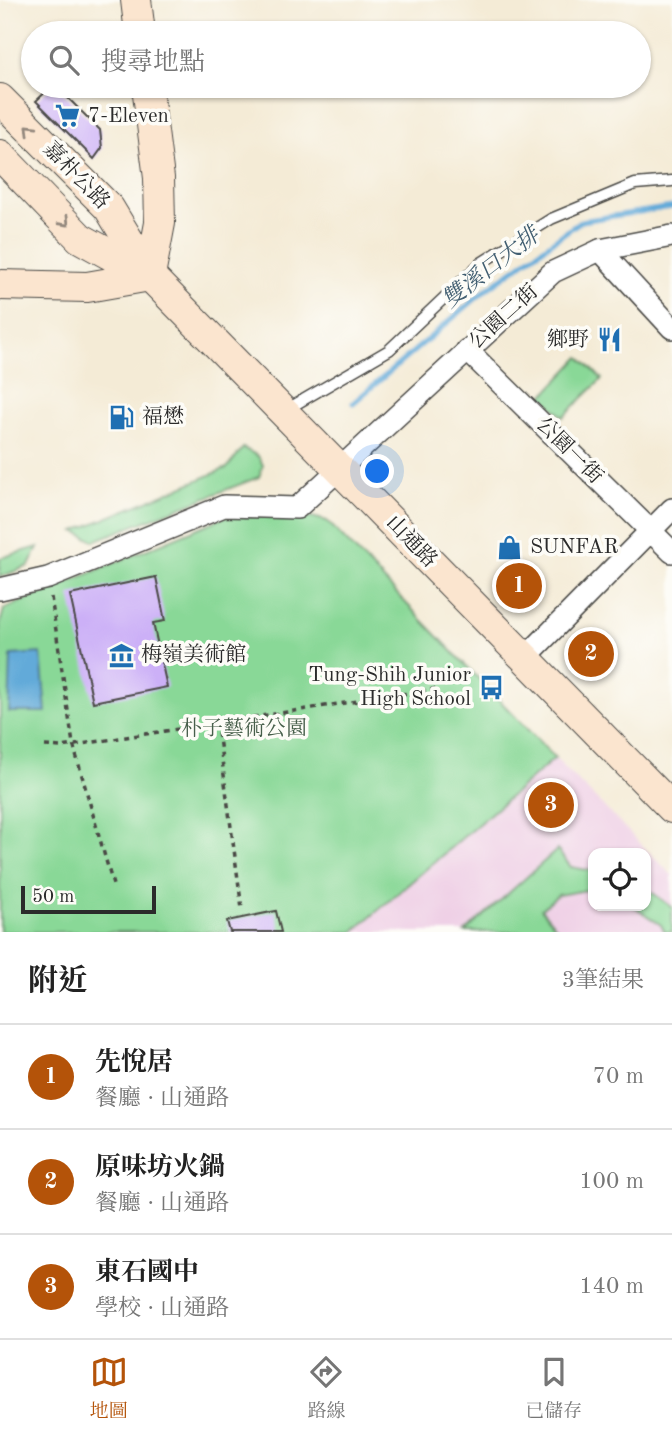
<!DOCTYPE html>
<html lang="zh-TW">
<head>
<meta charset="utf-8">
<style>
  body { margin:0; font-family:"Old Standard TT","Noto Serif TC",serif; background:#f2f2f2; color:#222 }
  .controls { position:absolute; right:21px; bottom:21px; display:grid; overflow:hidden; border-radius:14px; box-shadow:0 2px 5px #0004 }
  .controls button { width:63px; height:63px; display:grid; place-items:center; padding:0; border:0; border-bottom:2px solid #e0e0e0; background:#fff; color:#222; font:35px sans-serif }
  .scale { position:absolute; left:21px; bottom:18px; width:135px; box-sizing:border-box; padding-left:7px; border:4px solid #2b2b2b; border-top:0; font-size:19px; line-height:24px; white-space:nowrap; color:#2b2b2b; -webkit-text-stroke:5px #fdfcf7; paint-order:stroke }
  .you { position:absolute; left:378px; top:472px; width:24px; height:24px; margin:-18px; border:5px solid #fff; border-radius:50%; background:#1a73e8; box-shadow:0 0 0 10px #1a73e833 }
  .badge { display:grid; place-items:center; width:46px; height:46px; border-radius:50%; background:#b45309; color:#fff; font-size:23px; font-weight:700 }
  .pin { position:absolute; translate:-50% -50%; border:4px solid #fff; box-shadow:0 2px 7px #0006 }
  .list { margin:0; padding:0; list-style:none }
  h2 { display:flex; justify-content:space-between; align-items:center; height:91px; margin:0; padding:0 28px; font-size:30px }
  h2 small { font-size:23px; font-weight:400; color:#767676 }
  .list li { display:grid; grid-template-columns:46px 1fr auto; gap:21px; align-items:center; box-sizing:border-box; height:105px; padding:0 28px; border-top:2px solid #e0e0e0 }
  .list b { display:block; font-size:26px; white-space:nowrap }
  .list p { margin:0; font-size:23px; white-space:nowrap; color:#767676 }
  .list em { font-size:23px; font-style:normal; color:#767676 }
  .icon { flex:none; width:38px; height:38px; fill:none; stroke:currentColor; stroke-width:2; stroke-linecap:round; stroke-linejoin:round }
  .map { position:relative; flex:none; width:672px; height:932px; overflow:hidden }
  .search { position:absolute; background:#fff; box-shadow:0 2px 5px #0004; left:21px; right:21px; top:21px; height:77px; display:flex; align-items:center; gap:18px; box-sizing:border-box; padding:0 24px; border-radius:38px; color:#767676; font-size:26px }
  .sheet { height:406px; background:#fff }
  nav { display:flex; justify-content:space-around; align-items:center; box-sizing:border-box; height:98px; border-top:2px solid #e0e0e0; background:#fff; font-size:19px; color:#767676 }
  nav a { display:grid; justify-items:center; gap:4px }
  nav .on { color:#b45309 }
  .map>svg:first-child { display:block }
</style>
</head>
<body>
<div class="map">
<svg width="672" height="932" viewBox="0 0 672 932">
  <rect width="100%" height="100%" fill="#fdfcf7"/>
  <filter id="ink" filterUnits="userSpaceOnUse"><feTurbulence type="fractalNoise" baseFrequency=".0143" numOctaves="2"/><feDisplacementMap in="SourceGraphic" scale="14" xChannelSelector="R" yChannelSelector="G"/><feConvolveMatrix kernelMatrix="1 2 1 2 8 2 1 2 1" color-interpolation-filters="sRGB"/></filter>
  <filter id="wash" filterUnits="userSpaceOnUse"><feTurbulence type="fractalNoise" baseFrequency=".00686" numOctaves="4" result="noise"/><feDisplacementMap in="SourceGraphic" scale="28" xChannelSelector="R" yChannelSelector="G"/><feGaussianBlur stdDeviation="1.57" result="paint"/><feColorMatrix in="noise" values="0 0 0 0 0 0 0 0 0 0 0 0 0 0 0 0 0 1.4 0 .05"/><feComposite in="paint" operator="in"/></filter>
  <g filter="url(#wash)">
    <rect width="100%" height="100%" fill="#f4ebd6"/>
    <path fill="#efd0e6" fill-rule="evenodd" d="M555,758L672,875V932H353ZM593,853H646V906H593Z"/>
    <g fill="#89d897" stroke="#5a8261" stroke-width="2">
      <polygon points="580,357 602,379 563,417 542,397"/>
      <polygon points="243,448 258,456 263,465 259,477 94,541 75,531 227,468"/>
      <polygon points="227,516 312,517 327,521 555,758 353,932 0,932 0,624 4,609"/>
      <polygon points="38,547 29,566 0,577 0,558"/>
      <polygon points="557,850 571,867 593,871 593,889 558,895 541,909 560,932 465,932"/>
      <polygon points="646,888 672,907 672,932 665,932 661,925 633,906 646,906"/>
    </g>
    <polygon fill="#62aad9" stroke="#466a82" stroke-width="2" points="41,653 46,712 9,712 11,655"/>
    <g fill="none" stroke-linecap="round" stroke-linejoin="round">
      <polyline stroke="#62aad9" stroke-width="5" points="353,403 487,289 581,221 672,207"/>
    </g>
    <g id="blocks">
      <g fill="#ccb0f7">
        <polygon points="52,86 56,86 100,130 102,148 94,159 36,101"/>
        <polygon points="156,577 165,621 153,623 167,687 93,702 70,595"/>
        <polygon points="276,911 281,932 230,932 227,921"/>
      </g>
    </g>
  </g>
  <g filter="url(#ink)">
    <use href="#blocks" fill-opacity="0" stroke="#494845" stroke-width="2"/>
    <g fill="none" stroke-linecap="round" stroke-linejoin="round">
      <defs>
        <polyline id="lane" points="284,411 389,350 481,263 551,219 635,184 672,181"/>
        <g id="street">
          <polyline points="600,250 672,236"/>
          <polyline points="467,350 672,552"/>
          <polyline points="0,589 48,578 224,506 297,508 553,272 600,250 672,328"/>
          <polyline points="525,658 672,509"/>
        </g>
        <g id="secondary">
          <polyline points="136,0 140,33"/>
          <polyline points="147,86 159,178 160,223 150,276"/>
          <polyline points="0,99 109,208 150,276 672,808"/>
          <polyline points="0,155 80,238 149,276"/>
          <polyline points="0,285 87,287 150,276"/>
        </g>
      </defs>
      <use href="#lane" stroke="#494845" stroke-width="13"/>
      <use href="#street" stroke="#494845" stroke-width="24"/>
      <use href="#secondary" stroke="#494845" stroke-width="32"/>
      <g stroke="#494845" stroke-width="3.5" stroke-dasharray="5 5" stroke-linecap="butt">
        <polyline points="51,597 73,744 113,885"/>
        <polyline points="217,723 242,909"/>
        <polyline points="45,746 62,747 435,689"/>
      </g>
      <use href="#lane" stroke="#fff" stroke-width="10"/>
      <use href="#street" stroke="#fff" stroke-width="21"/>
      <use href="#secondary" stroke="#fbe5cf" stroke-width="30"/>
    </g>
    <defs><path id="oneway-chevron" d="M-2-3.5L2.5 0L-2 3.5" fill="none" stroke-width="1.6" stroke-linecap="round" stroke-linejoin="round" transform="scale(1.75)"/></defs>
    <g stroke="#93887d">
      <use href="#oneway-chevron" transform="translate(30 129) rotate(-135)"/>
      <use href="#oneway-chevron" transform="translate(65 222) rotate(46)"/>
    </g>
  </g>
  <defs>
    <symbol id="supermarket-bare" viewBox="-9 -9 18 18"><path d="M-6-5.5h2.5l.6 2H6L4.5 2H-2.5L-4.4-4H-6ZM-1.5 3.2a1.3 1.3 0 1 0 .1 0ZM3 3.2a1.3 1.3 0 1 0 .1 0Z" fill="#1f6fb2" stroke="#fdfcf7" stroke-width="2.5" paint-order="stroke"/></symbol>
    <symbol id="restaurant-bare" viewBox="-9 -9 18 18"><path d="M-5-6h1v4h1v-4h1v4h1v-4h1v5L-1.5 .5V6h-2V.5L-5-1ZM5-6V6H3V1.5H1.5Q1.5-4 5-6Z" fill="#1f6fb2" stroke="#fdfcf7" stroke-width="2.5" paint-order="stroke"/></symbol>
    <symbol id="fuel-bare" viewBox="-9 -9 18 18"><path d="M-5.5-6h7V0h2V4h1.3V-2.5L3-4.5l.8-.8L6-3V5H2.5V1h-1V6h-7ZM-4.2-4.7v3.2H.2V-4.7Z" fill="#1f6fb2" stroke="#fdfcf7" stroke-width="2.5" paint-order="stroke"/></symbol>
    <symbol id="shop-bare" viewBox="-9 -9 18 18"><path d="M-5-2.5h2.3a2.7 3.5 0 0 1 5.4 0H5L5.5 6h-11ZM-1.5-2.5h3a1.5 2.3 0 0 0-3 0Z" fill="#1f6fb2" stroke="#fdfcf7" stroke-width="2.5" paint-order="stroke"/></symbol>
    <symbol id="museum-bare" viewBox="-9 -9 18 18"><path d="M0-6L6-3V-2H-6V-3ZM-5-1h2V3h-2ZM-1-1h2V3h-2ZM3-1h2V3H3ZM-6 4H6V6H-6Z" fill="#1f6fb2" stroke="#fdfcf7" stroke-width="2.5" paint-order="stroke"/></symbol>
    <symbol id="bus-bare" viewBox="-9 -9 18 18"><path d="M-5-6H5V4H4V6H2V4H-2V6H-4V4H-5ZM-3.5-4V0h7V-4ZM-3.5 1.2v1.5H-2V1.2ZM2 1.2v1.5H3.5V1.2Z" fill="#1f6fb2" stroke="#fdfcf7" stroke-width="2.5" paint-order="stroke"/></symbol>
  </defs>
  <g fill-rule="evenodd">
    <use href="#supermarket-bare" x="50" y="98" width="35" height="35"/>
    <use href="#restaurant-bare" x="592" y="322" width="35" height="35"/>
    <use href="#fuel-bare" x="104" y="400" width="35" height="35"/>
    <use href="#shop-bare" x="492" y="530" width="35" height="35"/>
    <use href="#museum-bare" x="104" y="638" width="35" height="35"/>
    <use href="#bus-bare" x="474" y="670" width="35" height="35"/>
  </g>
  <g text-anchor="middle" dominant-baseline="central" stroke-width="7" stroke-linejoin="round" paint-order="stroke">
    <g font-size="21" fill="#2b2b2b" stroke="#fdfcf7" text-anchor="start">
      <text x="88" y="116">7-Eleven</text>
      <text x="589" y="340" text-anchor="end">鄉野</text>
      <text x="142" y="417">福懋</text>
      <text x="530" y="547">SUNFAR</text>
      <text x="141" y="655">梅嶺美術館</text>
      <text x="471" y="675" text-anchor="end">Tung-Shih Junior<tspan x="471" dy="24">High School</tspan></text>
    </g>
    <g font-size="21" fill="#2b2b2b" stroke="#fdfcf7">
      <text transform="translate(76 176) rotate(46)">嘉朴公路</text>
      <text transform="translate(504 317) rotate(-42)">公園二街</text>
      <text transform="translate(569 451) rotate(45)">公園一街</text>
      <text transform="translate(411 542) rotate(46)">山通路</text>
    </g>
    <g font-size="21" fill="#475f4b" stroke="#fdfcf7">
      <text x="244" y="729">朴子藝術公園</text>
    </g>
    <g font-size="23" font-style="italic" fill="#415e71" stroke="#fdfcf7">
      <text transform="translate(491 268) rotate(-38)">雙溪口大排</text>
    </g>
  </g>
</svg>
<div class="controls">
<button><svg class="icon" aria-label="locate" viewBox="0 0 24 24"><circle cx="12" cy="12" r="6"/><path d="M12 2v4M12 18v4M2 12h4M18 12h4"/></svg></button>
</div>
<div class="scale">50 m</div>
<div class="you"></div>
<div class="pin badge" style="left:519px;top:586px">1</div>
<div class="pin badge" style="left:591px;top:654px">2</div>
<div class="pin badge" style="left:551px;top:805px">3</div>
<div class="search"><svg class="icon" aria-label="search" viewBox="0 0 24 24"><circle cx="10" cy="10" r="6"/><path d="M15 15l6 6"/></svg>搜尋地點</div>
</div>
<section class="sheet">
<h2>附近<small>3筆結果</small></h2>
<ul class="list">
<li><span class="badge">1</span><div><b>先悅居</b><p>餐廳 · 山通路</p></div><em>70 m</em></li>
<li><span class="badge">2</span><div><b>原味坊火鍋</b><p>餐廳 · 山通路</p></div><em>100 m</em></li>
<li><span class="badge">3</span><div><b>東石國中</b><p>學校 · 山通路</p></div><em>140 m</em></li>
</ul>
</section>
<nav>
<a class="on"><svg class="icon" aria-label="map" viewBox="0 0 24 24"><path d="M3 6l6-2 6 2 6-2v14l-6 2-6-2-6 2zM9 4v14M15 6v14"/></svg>地圖</a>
<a><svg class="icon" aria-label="directions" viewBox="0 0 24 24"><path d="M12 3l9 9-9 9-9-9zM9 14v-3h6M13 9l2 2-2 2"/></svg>路線</a>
<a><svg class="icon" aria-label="saved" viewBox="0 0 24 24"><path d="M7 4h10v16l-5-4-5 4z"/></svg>已儲存</a>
</nav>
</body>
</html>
